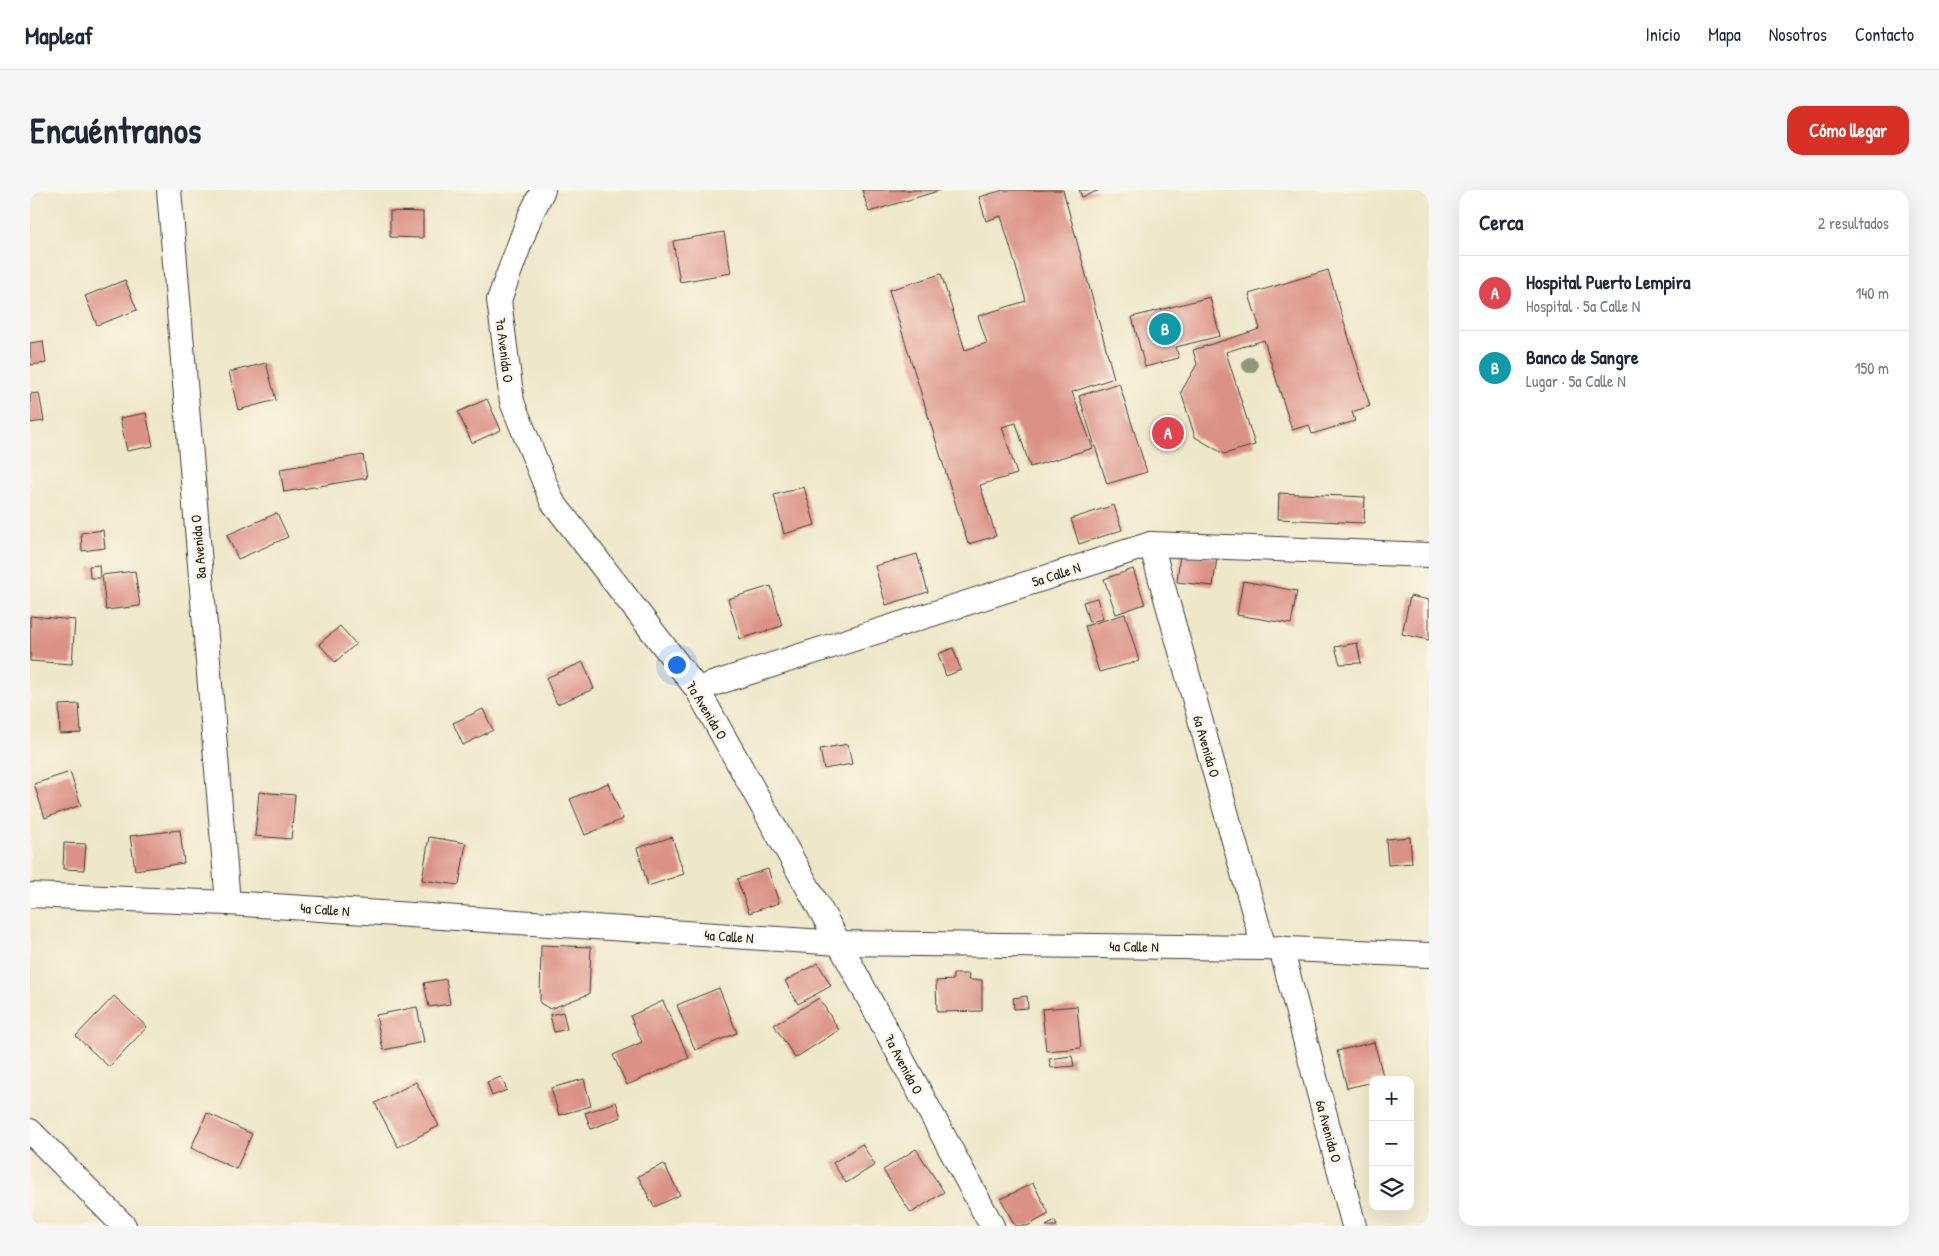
<!DOCTYPE html>
<html lang="es">
<head>
<meta charset="utf-8">
<style>
  body { margin:0; font-family:"Patrick Hand",sans-serif; background:#f6f6f7; color:#1f2937 }
  .controls { position:absolute; right:15px; bottom:15px; display:grid; overflow:hidden; border-radius:10px; box-shadow:0 5px 20px #0002 }
  .controls button { width:45px; height:45px; display:grid; place-items:center; padding:0; border:0; border-bottom:1px solid #e0e1e3; background:#fff; color:#1f2937; font:25px sans-serif }
  .you { position:absolute; left:646px; top:474px; width:18px; height:18px; margin:-12px; border:4px solid #fff; border-radius:50%; background:#1a73e8; box-shadow:0 0 0 8px #1a73e833 }
  .badge { display:grid; place-items:center; width:32px; height:32px; border-radius:50%; background:#d93025; color:#fff; font-size:16px; font-weight:700 }
  .pin { position:absolute; translate:-50% -50%; border:2px solid #fff; box-shadow:0 1px 5px #0006 }
  .list { margin:0; padding:0; list-style:none }
  h2 { display:flex; justify-content:space-between; align-items:center; height:65px; margin:0; padding:0 20px; font-size:21px }
  h2 small { font-size:16px; font-weight:400; color:#747a83 }
  .list li { display:grid; grid-template-columns:32px 1fr auto; gap:15px; align-items:center; box-sizing:border-box; height:75px; padding:0 20px; border-top:1px solid #e0e1e3 }
  .list b { display:block; font-size:19px; white-space:nowrap }
  .list p { margin:0; font-size:16px; white-space:nowrap; color:#747a83 }
  .list em { font-size:16px; font-style:normal; color:#747a83 }
  .icon { flex:none; width:28px; height:28px; fill:none; stroke:currentColor; stroke-width:2; stroke-linecap:round; stroke-linejoin:round }
  .map { position:relative; flex:none; width:1399px; height:1036px; overflow:hidden; border-radius:15px }
  header { display:flex; align-items:center; gap:30px; box-sizing:border-box; height:70px; padding:0 25px; background:#fff; border-bottom:1px solid #e0e1e3 }
  header strong { font-size:24px }
  nav { display:flex; gap:28px; margin-inline-start:auto; font-size:18px }
  .intro { display:flex; align-items:center; justify-content:space-between; box-sizing:border-box; height:120px; padding:0 30px }
  h1 { margin:0; font-size:35px }
  .button { padding:12px 22px; border-radius:15px; background:#d93025; color:#fff; font-size:18px; font-weight:700 }
  main { display:flex; gap:30px; padding:0 30px }
  aside { flex:1; background:#fff; border-radius:15px; box-shadow:0 5px 20px #0002 }
  .map>svg:first-child { display:block }
</style>
</head>
<body>
<header>
<strong>Mapleaf</strong>
<nav><a>Inicio</a><a>Mapa</a><a>Nosotros</a><a>Contacto</a></nav>
</header>
<div class="intro"><h1>Encuéntranos</h1><a class="button">Cómo llegar</a></div>
<main>
<div class="map">
<svg width="1399" height="1036" viewBox="0 0 1399 1036">
  <rect width="100%" height="100%" fill="#fcf5e5"/>
  <filter id="ink" filterUnits="userSpaceOnUse"><feTurbulence type="fractalNoise" baseFrequency=".02" numOctaves="2"/><feDisplacementMap in="SourceGraphic" scale="10" xChannelSelector="R" yChannelSelector="G"/><feConvolveMatrix kernelMatrix="1 2 1 2 8 2 1 2 1" color-interpolation-filters="sRGB"/></filter>
  <filter id="wash" filterUnits="userSpaceOnUse"><feTurbulence type="fractalNoise" baseFrequency=".0096" numOctaves="4" result="noise"/><feDisplacementMap in="SourceGraphic" scale="20" xChannelSelector="R" yChannelSelector="G"/><feGaussianBlur stdDeviation="1.12" result="paint"/><feColorMatrix in="noise" values="0 0 0 0 0 0 0 0 0 0 0 0 0 0 0 0 0 1.4 0 .05"/><feComposite in="paint" operator="in"/></filter>
  <g filter="url(#wash)">
    <rect width="100%" height="100%" fill="#eee7c9"/>
    <g id="blocks">
      <g fill="#db9185">
        <polygon points="832,0 911,0 839,22"/>
        <polygon points="974,0 1033,0 1084,188 1042,202 1063,258 1000,277 986,233 972,237 987,284 950,295 966,346 938,354 859,100 911,84 935,160 957,153 948,126 996,111 971,26 956,31 949,7"/>
        <polygon points="1049,0 1070,0 1052,7"/>
        <polygon points="360,21 393,22 393,48 360,47"/>
        <polygon points="694,42 701,83 650,92 643,51"/>
        <polygon points="1298,80 1340,216 1322,222 1325,231 1282,244 1279,235 1262,240 1234,150 1196,162 1225,255 1194,264 1165,247 1151,202 1167,174 1163,160 1230,139 1219,104"/>
        <polygon points="95,90 107,120 67,135 55,106"/>
        <polygon points="1180,107 1190,146 1146,157 1149,168 1115,177 1102,127"/>
        <polygon points="13,151 16,173 0,175 0,153"/>
        <polygon points="236,173 246,210 208,220 199,182"/>
        <polygon points="1089,193 1117,282 1077,294 1049,206"/>
        <polygon points="9,203 14,231 0,233 0,204"/>
        <polygon points="457,209 471,240 442,253 428,222"/>
        <polygon points="116,223 123,256 97,261 90,228"/>
        <polygon points="333,265 337,288 254,302 250,279"/>
        <polygon points="774,297 785,335 754,344 744,305"/>
        <polygon points="1249,303 1335,307 1334,333 1248,329"/>
        <polygon points="1084,315 1092,340 1049,354 1041,329"/>
        <polygon points="247,323 258,347 208,369 197,345"/>
        <polygon points="73,340 75,358 52,361 51,343"/>
        <polygon points="1150,363 1187,368 1183,396 1147,392"/>
        <polygon points="887,364 898,402 856,415 845,376"/>
        <polygon points="69,375 70,388 60,388 59,376"/>
        <polygon points="1103,379 1115,414 1086,424 1074,389"/>
        <polygon points="105,381 110,416 76,420 72,385"/>
        <polygon points="1213,391 1267,401 1261,434 1207,425"/>
        <polygon points="741,396 752,436 710,449 698,409"/>
        <polygon points="1380,406 1399,410 1399,450 1372,444"/>
        <polygon points="1067,408 1073,429 1059,432 1053,412"/>
        <polygon points="1095,424 1109,471 1069,482 1055,436"/>
        <polygon points="0,426 45,430 42,474 0,471"/>
        <polygon points="310,436 326,454 305,472 289,454"/>
        <polygon points="1327,453 1331,473 1310,474 1305,457"/>
        <polygon points="923,458 931,480 916,486 908,464"/>
        <polygon points="553,472 564,499 527,514 516,488"/>
        <polygon points="49,514 51,543 30,544 29,515"/>
        <polygon points="453,519 463,540 433,555 423,533"/>
        <polygon points="818,554 822,574 794,579 790,559"/>
        <polygon points="40,582 51,615 15,628 4,594"/>
        <polygon points="578,593 593,629 555,645 540,609"/>
        <polygon points="229,602 265,605 261,649 225,646"/>
        <polygon points="150,640 154,673 105,680 100,646"/>
        <polygon points="399,647 436,653 429,695 392,690"/>
        <polygon points="642,647 654,684 618,696 607,658"/>
        <polygon points="1380,647 1382,673 1358,675 1356,649"/>
        <polygon points="34,653 56,654 54,680 33,679"/>
        <polygon points="738,679 749,713 719,723 707,689"/>
        <polygon points="511,755 561,757 559,804 520,819 510,813"/>
        <polygon points="788,773 801,796 768,814 755,791"/>
        <polygon points="923,784 939,784 938,790 952,790 952,821 907,822 906,791 923,790"/>
        <polygon points="416,789 420,814 399,817 394,793"/>
        <polygon points="689,798 707,843 665,860 647,815"/>
        <polygon points="84,806 117,837 79,877 46,846"/>
        <polygon points="997,806 998,818 984,819 983,808"/>
        <polygon points="789,808 809,840 765,868 744,835"/>
        <polygon points="633,811 659,868 597,895 583,865 612,852 600,826"/>
        <polygon points="1047,816 1051,858 1016,861 1012,819"/>
        <polygon points="387,817 394,852 353,860 346,825"/>
        <polygon points="533,822 537,839 524,842 520,825"/>
        <polygon points="1344,852 1354,889 1343,890 1343,892 1317,898 1307,861"/>
        <polygon points="1042,866 1044,876 1021,878 1019,869"/>
        <polygon points="471,887 477,900 462,906 457,892"/>
        <polygon points="554,889 561,916 529,925 521,898"/>
        <polygon points="386,892 409,936 368,957 345,913"/>
        <polygon points="586,912 591,927 561,939 555,923"/>
        <polygon points="177,923 222,944 206,979 161,958"/>
        <polygon points="832,954 845,975 816,993 803,973"/>
        <polygon points="886,959 914,1002 881,1023 853,980"/>
        <polygon points="634,974 650,1005 624,1017 608,986"/>
        <polygon points="1003,993 1019,1024 997,1036 985,1036 971,1009"/>
        <polygon points="1025,1031 1027,1036 1016,1036"/>
      </g>
    </g>
  </g>
  <g filter="url(#ink)">
    <use href="#blocks" fill-opacity="0" stroke="#3c3a36" stroke-width="1"/>
    <g fill="none" stroke-linecap="round" stroke-linejoin="round">
      <defs>
        <g id="street">
          <polyline points="139,0 198,713"/>
          <polyline points="513,0 500,26 469,110 482,212 522,311 667,499 809,753 962,1036"/>
          <polyline points="1121,354 1234,758"/>
          <polyline points="667,499 1121,354 1399,365"/>
          <polyline points="0,705 198,713 809,753 1234,758 1399,765"/>
          <polyline points="1251,758 1324,1036"/>
          <polyline points="0,941 94,1036"/>
        </g>
      </defs>
      <use href="#street" stroke="#3c3a36" stroke-width="26"/>
      <use href="#street" stroke="#fff" stroke-width="24"/>
    </g>
    <circle fill="#8f987d" cx="1220" cy="175" r="8"/>
  </g>
  <g text-anchor="middle" dominant-baseline="central" stroke-width="4.5" stroke-linejoin="round" paint-order="stroke">
    <g font-size="14" fill="#1c1c1c" stroke="#fcf5e5">
      <text transform="translate(475 160) rotate(83)">7a Avenida O</text>
      <text transform="translate(168 357) rotate(-95)">8a Avenida O</text>
      <text transform="translate(1026 384) rotate(-18)">5a Calle N</text>
      <text transform="translate(677 520) rotate(59)">7a Avenida O</text>
      <text transform="translate(1177 556) rotate(74)">6a Avenida O</text>
      <text transform="translate(295 719) rotate(4)">4a Calle N</text>
      <text transform="translate(699 746) rotate(4)">4a Calle N</text>
      <text transform="translate(1104 756) rotate(1)">4a Calle N</text>
      <text transform="translate(874 874) rotate(62)">7a Avenida O</text>
      <text transform="translate(1299 941) rotate(75)">6a Avenida O</text>
    </g>
  </g>
</svg>
<div class="controls">
<button>+</button>
<button>−</button>
<button><svg class="icon" aria-label="layers" viewBox="0 0 24 24"><path d="M12 4l9 5-9 5-9-5zM3 14l9 5 9-5"/></svg></button>
</div>
<div class="you"></div>
<div class="pin badge" style="left:1138px;top:243px;background:#e0444e">A</div>
<div class="pin badge" style="left:1135px;top:139px;background:#0f9aa8">B</div>
</div>
<aside>
<h2>Cerca<small>2 resultados</small></h2>
<ul class="list">
<li><span class="badge" style="background:#e0444e">A</span><div><b>Hospital Puerto Lempira</b><p>Hospital · 5a Calle N</p></div><em>140 m</em></li>
<li><span class="badge" style="background:#0f9aa8">B</span><div><b>Banco de Sangre</b><p>Lugar · 5a Calle N</p></div><em>150 m</em></li>
</ul>
</aside>
</main>
</body>
</html>
